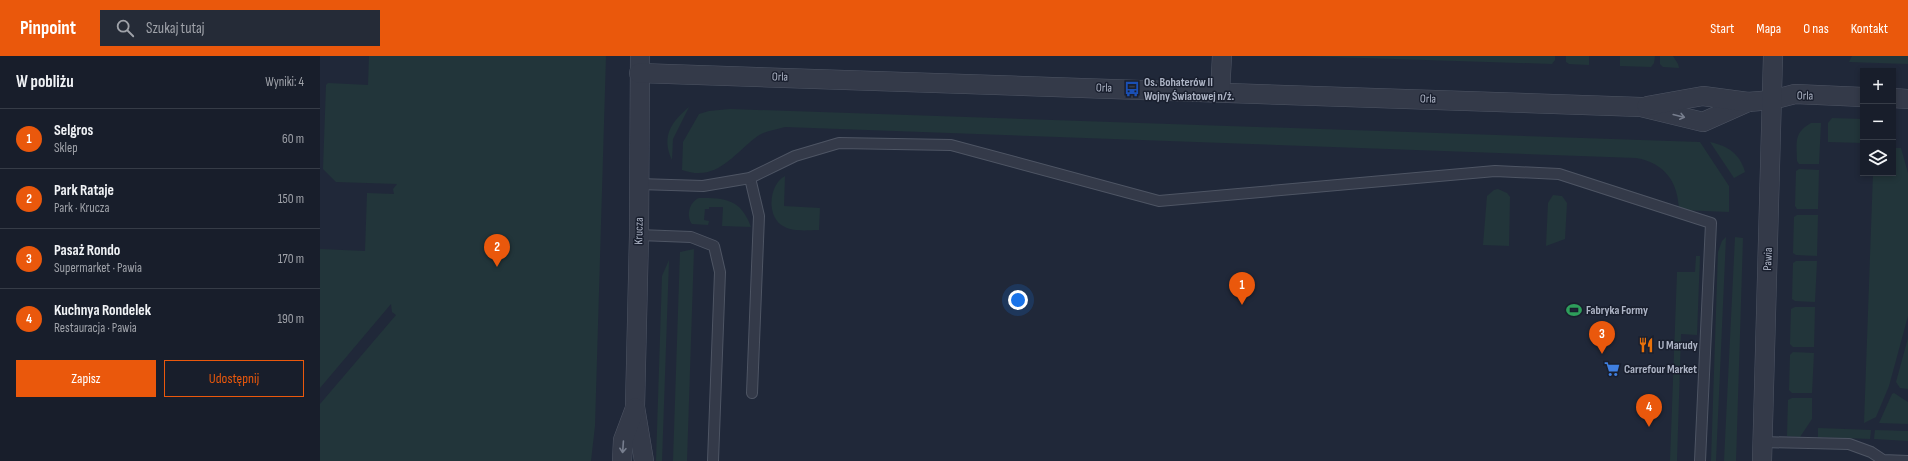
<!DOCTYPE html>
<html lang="pl">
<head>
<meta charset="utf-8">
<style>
  body { margin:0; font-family:"Sofia Sans Condensed",sans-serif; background:#252b37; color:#f1f3f6 }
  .controls { position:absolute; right:12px; top:12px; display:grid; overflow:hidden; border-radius:0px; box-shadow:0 2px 6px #0003 }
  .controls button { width:36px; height:36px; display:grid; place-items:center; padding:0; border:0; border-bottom:1px solid #363c47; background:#181e2b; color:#f1f3f6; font:20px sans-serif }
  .you { position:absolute; left:698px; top:244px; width:14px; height:14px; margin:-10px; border:3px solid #fff; border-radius:50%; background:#1a73e8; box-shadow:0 0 0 6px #1a73e833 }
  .badge { display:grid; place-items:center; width:26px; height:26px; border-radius:50%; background:#ea580c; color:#fff; font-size:13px; font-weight:700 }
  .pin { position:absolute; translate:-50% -33px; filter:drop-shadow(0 1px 2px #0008) }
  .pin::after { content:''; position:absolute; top:21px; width:14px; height:12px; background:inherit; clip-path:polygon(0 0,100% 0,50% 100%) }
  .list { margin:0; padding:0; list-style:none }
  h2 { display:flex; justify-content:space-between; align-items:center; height:52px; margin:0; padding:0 16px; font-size:17px }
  h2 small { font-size:13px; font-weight:400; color:#9fa2a9 }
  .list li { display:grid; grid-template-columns:26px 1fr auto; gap:12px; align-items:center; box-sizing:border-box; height:60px; padding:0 16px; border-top:1px solid #363c47 }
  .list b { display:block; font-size:15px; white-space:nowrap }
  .list p { margin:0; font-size:13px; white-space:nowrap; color:#9fa2a9 }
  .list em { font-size:13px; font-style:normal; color:#9fa2a9 }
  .actions { display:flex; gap:8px; padding:12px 16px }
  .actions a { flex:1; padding:9px 0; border:1px solid #ea580c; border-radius:0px; text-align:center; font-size:14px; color:#ea580c }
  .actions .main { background:#ea580c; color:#fff }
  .icon { flex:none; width:22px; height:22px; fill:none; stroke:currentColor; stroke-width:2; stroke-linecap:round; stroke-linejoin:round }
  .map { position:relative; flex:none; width:1588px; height:405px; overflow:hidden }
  header { display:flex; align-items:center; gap:24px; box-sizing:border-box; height:56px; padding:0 20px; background:#ea580c; color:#fff }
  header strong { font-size:19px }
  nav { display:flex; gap:22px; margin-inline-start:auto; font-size:14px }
  .search { width:280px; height:36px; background:#252b37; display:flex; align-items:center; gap:10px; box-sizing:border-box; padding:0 14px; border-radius:0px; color:#9fa2a9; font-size:15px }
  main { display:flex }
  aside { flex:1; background:#181e2b }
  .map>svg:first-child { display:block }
</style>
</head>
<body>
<header>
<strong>Pinpoint</strong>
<div class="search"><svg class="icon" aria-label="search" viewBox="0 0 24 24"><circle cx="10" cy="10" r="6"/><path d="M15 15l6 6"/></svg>Szukaj tutaj</div>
<nav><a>Start</a><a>Mapa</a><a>O nas</a><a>Kontakt</a></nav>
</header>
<main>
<aside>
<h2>W pobliżu<small>Wyniki: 4</small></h2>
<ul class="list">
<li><span class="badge">1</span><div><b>Selgros</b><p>Sklep</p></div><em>60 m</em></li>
<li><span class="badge">2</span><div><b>Park Rataje</b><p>Park · Krucza</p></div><em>150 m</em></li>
<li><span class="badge">3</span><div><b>Pasaż Rondo</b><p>Supermarket · Pawia</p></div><em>170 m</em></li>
<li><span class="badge">4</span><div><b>Kuchnya Rondelek</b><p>Restauracja · Pawia</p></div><em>190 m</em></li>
</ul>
<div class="actions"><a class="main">Zapisz</a><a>Udostępnij</a></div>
</aside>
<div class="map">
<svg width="1588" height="405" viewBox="0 0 1588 405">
  <rect width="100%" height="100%" fill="#202839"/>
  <g fill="#22353a">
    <polygon points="49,0 286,0 275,370 271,405 0,405 0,348 76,259 72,256 71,248 0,332 0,193 45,195 47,137 74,138 73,133 77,128 16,126 3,113 6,29 8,27 48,29"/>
    <polygon points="981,0 1235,0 1235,4 1232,8"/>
    <polygon points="1246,0 1269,0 1269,9 1249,8 1246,6"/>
    <polygon points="1300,0 1335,0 1334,7 1331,11 1300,10"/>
    <polygon points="1340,0 1353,0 1358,8 1359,12 1343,11 1340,8"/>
    <polygon points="1532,0 1588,0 1588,8 1529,6"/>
    <path d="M369,51L353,83L352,104C341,81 351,66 369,51Z"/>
    <path d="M410,53L1380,86L1409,130V156L1359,154C1358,126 1345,107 1316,102L465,71C455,74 443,75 435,82C412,100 396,126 362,114L363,86L379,58L389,55Z"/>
    <polygon points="1512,62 1543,63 1543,87 1508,86 1508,67"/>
    <path d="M1491,67H1501L1499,108H1479L1477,105C1477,87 1473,77 1491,67Z"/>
    <path d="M1390,86C1408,90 1420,98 1425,116L1414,122Z"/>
    <polygon points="1573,92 1581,92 1588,117 1588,260 1569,330 1556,361 1544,367 1553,117 1573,117"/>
    <polygon points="1479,113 1499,114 1498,153 1477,153 1475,150 1476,115"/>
    <path d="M465,120L464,150L500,152L499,174C489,174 474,176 465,171C446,163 448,129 465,120Z"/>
    <polygon points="1178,133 1187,137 1190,141 1189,190 1163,189 1167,140 1174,134"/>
    <polygon points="1233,139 1242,140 1247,147 1245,183 1226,190 1228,147"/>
    <path d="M379,142C405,142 421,143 431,171L402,170L403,151H389V153H385L384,164L389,165L388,169L372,168C366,160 369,146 379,142Z"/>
    <polygon points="1477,159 1498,159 1497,200 1476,199 1473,197 1474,161"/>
    <polygon points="1406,181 1396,405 1391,405 1398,196 1402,185"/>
    <polygon points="1415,181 1423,182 1416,405 1404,405"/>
    <polygon points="374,193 367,405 353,405 360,196"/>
    <polygon points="1376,200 1380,200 1377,279 1361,278 1357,405 1350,405 1357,216 1375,216"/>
    <polygon points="349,204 342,405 336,405 342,220"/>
    <polygon points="1476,205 1497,205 1495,246 1475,245 1472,243 1473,207"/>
    <polygon points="1475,251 1495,251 1494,291 1473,291 1470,288 1471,253"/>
    <polygon points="1588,282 1588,333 1580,332 1576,326"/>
    <polygon points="1473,296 1494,297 1492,337 1472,337 1469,334 1470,299"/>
    <polygon points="1574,337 1588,346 1588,368 1559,367 1572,338"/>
    <polygon points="1472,342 1492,342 1492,363 1480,381 1467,380 1468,344"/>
    <polygon points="1498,372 1551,374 1550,383 1498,381"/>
    <polygon points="1555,374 1588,375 1588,385 1554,383"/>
  </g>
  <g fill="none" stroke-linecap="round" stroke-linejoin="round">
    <defs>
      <g id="lane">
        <polyline points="430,122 439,160 432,337"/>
        <polyline points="319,128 383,130 430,122 475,100 519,87 631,89 839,145 1175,115 1239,118 1391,167 1380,405"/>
        <polyline points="319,179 371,181 394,190 400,216 393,405"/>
        <polyline points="1443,386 1529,388 1551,396 1563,404 1588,405"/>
      </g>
      <g id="street">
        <polyline points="320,0 319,179 315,351 324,405"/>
        <polyline points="319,17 1321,51 1383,66 1428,46"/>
        <polyline points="900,36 902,0"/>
        <polyline points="1573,42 1588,43"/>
        <polyline points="1327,50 1383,40 1428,46 1452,44 1475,38 1543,41"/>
        <polyline points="302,405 303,384 315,352"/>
        <polyline points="1442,405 1453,0"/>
      </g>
    </defs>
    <use href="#lane" stroke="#4e5564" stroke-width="12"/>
    <use href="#street" stroke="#4e5564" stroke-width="20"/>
    <use href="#lane" stroke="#343a49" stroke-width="10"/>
    <use href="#street" stroke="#343a49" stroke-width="19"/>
  </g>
  <defs><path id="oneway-shaft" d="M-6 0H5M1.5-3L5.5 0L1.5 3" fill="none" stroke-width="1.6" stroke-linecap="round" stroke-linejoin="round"/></defs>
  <g stroke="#777e8e">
    <use href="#oneway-shaft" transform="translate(1359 60) rotate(14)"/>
    <use href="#oneway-shaft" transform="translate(303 391) rotate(94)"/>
  </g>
  <defs>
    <symbol id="bus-bare" viewBox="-9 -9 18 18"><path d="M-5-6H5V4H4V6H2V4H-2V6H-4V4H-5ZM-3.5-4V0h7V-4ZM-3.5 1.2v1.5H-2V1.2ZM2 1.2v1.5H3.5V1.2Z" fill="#1a4fb4" stroke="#191f2e" stroke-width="2.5" paint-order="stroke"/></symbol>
    <symbol id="stadium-bare" viewBox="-9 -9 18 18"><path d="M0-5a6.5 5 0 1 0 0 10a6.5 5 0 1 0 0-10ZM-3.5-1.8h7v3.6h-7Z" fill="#2e9e5b" stroke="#191f2e" stroke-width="2.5" paint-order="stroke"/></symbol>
    <symbol id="restaurant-bare" viewBox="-9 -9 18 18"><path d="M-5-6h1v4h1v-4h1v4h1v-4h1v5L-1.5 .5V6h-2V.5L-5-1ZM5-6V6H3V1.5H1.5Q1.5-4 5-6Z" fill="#e8710a" stroke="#191f2e" stroke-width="2.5" paint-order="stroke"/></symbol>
    <symbol id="supermarket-bare" viewBox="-9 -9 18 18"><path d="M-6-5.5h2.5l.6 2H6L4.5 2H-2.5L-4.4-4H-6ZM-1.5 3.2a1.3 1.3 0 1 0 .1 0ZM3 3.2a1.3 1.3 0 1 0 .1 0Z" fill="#3f7fe0" stroke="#191f2e" stroke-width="2.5" paint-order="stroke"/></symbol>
  </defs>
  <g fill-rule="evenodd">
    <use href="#bus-bare" x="801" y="22" width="22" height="22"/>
    <use href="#stadium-bare" x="1243" y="243" width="22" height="22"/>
    <use href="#restaurant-bare" x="1315" y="278" width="22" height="22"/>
    <use href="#supermarket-bare" x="1281" y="302" width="22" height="22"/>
  </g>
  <g text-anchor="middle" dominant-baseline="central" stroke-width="3" stroke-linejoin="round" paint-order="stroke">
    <g font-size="12" fill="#aeb5c6" stroke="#191f2e">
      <text transform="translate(460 21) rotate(2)">Orla</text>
      <text transform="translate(784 32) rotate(2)">Orla</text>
      <text transform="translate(1485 40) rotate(1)">Orla</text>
      <text transform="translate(1108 43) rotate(2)">Orla</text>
      <text transform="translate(319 175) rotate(-89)">Krucza</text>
      <text transform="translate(1448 203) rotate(-88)">Pawia</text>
    </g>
    <g font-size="12" font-weight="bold" fill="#aeb5c6" stroke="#191f2e" text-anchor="start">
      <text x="824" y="26">Os. Bohaterów II<tspan x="824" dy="14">Wojny Światowej n/ż.</tspan></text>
      <text x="1266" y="254">Fabryka Formy</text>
      <text x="1338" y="289">U Marudy</text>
      <text x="1304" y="313">Carrefour Market</text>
    </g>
  </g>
</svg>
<div class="controls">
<button>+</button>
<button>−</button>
<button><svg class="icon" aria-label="layers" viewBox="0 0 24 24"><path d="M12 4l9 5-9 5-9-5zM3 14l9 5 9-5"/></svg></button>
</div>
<div class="you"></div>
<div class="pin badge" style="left:922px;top:249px">1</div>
<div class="pin badge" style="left:177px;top:211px">2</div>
<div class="pin badge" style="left:1282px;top:298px">3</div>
<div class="pin badge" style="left:1329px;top:371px">4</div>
</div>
</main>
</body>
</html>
